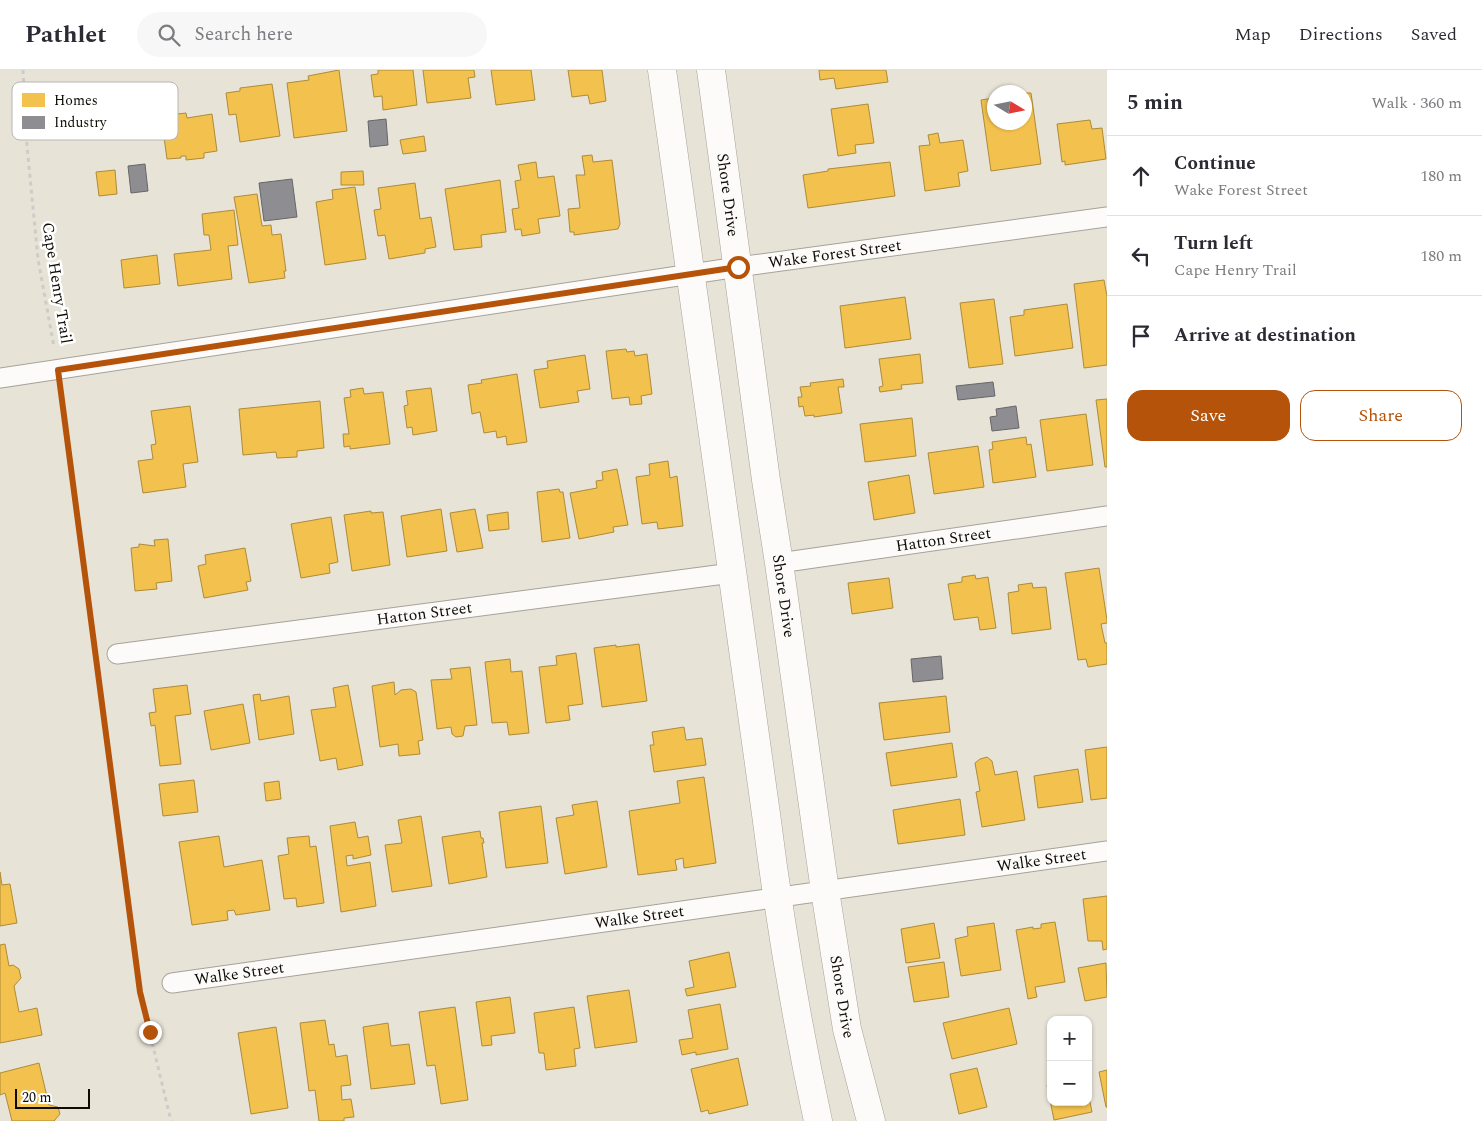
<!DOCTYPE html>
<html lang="en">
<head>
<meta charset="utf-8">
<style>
  body { margin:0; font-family:Spectral,serif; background:#f7f7f7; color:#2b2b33 }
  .controls { position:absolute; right:15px; bottom:15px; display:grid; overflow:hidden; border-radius:10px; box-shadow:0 1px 4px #0004 }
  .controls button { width:45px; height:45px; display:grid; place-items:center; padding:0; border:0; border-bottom:1px solid #e1e1e2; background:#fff; color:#2b2b33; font:25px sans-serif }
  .compass { position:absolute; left:987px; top:15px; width:45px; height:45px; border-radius:50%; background:#fff; box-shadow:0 1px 4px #0004; rotate:100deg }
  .scale { position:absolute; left:15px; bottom:12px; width:75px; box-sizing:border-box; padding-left:5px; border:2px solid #0f0c06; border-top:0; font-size:14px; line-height:18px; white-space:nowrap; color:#0f0c06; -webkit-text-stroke:4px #fff; paint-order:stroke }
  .stop { position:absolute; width:15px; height:15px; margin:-11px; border:4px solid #b45309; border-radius:50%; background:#fff }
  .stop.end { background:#b45309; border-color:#fff; box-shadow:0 1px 5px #0008 }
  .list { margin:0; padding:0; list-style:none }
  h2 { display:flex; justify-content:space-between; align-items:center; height:65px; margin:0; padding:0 20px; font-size:21px }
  h2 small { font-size:16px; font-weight:400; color:#7c7c81 }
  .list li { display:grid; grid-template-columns:32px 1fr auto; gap:15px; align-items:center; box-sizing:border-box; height:80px; padding:0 20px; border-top:1px solid #e1e1e2 }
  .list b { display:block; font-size:19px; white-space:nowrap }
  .list p { margin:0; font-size:16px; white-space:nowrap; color:#7c7c81 }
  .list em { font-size:16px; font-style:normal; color:#7c7c81 }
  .actions { display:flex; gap:10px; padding:15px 20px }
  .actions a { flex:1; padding:11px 0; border:1px solid #b45309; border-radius:15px; text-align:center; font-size:18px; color:#b45309 }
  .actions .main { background:#b45309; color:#fff }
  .icon { flex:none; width:28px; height:28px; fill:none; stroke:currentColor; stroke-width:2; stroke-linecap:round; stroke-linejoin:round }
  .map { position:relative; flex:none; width:1107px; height:1051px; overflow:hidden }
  header { display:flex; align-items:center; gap:30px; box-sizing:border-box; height:70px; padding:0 25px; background:#fff; border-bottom:1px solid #e1e1e2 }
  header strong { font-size:24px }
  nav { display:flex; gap:28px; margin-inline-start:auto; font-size:18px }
  .search { width:350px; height:45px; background:#f7f7f7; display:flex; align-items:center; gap:12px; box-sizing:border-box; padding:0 18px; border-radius:28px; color:#7c7c81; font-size:19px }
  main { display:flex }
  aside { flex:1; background:#fff }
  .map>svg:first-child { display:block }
</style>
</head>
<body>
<header>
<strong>Pathlet</strong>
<div class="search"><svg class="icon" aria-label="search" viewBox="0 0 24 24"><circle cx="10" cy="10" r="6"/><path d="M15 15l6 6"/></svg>Search here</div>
<nav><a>Map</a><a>Directions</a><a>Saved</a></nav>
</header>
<main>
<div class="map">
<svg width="1107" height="1051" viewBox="0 0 1107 1051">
  <rect width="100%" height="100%" fill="#e8e3d7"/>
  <g fill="#f2c14e" stroke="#ae8b38">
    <polygon points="339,0 347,61 294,68 287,13 309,10 308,6"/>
    <polygon points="378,0 413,0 417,35 383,40 382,26 374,27 371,5 378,4"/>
    <polygon points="423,0 474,0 475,7 468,8 471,28 427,33"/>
    <polygon points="491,0 531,0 535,30 496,35"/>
    <polygon points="568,0 602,0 606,31 590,34 588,25 572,27"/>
    <polygon points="819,0 886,0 888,12 836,19 834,8 820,10"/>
    <polygon points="272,14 280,66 240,72 236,44 229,45 226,23 240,21 240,18"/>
    <polygon points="1024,23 1031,23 1041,94 991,101 981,30 994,28 994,52 1024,52"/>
    <polygon points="868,34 874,73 855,75 856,83 838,86 831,39"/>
    <polygon points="186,43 187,48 212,44 217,81 204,83 204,88 186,90 186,86 181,86 181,88 167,89 161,46"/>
    <polygon points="1090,50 1092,59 1102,58 1106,89 1065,95 1065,91 1062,92 1057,54"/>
    <polygon points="938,63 940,73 963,70 968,101 958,103 960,116 925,121 919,76 930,75 928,65"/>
    <polygon points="424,66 426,81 403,84 400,70"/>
    <polygon points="592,85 593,92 612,90 620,154 618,159 574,165 574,162 570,162 568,139 580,138 576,105 585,105 582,86"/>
    <polygon points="536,92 538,108 554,106 560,146 538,149 540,163 522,166 521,159 515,160 512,139 519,138 515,111 521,110 518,95"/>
    <polygon points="890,92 895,126 808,138 803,105 828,101 828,99"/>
    <polygon points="115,100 117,124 99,126 96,102"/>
    <polygon points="363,101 364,115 341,115 341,102"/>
    <polygon points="500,110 506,162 481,165 482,177 454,180 445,119"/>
    <polygon points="415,113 420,149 431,147 436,177 425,179 425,183 389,189 385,165 378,166 374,140 381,139 378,118"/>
    <polygon points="355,117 366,189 325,195 316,132 333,129 332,120"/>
    <polygon points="257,124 262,156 271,155 272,165 281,164 286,201 284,201 285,208 249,213 234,127"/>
    <polygon points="234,140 238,175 228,176 232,209 178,216 174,184 211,180 209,165 204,165 202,144"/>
    <polygon points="157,185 160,214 124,218 121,190"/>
    <polygon points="1104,210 1107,226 1107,295 1084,298 1074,214"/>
    <polygon points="905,227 911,269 845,278 840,236"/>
    <polygon points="994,229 1003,294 969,298 960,233"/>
    <polygon points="1067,234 1073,278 1015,286 1010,247 1024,245 1024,240"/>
    <polygon points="626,279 627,282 634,281 635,286 647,284 652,324 641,326 642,334 630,335 629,327 612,329 606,281"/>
    <polygon points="920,284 923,313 901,315 902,319 880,322 879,317 883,316 879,289"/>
    <polygon points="585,285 590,319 577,321 579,332 540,338 534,300 548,298 547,291"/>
    <polygon points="517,304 527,372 507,375 506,366 497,368 496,361 484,363 480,342 472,344 468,315 482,313 481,310"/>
    <polygon points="843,309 844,317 838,317 842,343 814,347 814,345 805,346 803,336 799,337 798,327 802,327 800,317 811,316 810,313"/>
    <polygon points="363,318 364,324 383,322 390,374 350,379 350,376 344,377 343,364 349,364 344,328 351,327 350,320"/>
    <polygon points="431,318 437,361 413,365 412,357 407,358 404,336 408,335 406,321"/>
    <polygon points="1107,329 1107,397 1105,397 1096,330"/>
    <polygon points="320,331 324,378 297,381 297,387 277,388 276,382 243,385 239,339"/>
    <polygon points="190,336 198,392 183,394 186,417 143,423 138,391 153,389 151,375 156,374 151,341"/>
    <polygon points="1086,344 1093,395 1047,401 1040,350"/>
    <polygon points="912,348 916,386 865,392 860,354"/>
    <polygon points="1026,367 1027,375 1031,374 1036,407 993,413 989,380 993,379 992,372"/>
    <polygon points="978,376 984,417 934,424 928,383"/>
    <polygon points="668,391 670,408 677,406 683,456 658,459 657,452 642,454 636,407 650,405 649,394"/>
    <polygon points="617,399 628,455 613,457 614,462 579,469 570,423 597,418 596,411 603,410 602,402"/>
    <polygon points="909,405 915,443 874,450 868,412"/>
    <polygon points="559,419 560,422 563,422 570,468 542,472 537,422"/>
    <polygon points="441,439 447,481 407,487 401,446"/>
    <polygon points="475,439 483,478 457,482 450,443"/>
    <polygon points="371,441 371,443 383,442 390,495 352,501 344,445"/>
    <polygon points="508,442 509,459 489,461 487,445"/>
    <polygon points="331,447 338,492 329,494 330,503 301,508 291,454"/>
    <polygon points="168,469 172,511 156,513 157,519 135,521 131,478 139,477 139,474 155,476 154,470"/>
    <polygon points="245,478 251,511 246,512 248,520 204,528 198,496 206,494 205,485"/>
    <polygon points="1099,498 1107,550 1107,553 1101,554 1105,573 1107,573 1107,594 1088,597 1086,589 1078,590 1065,503"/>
    <polygon points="975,505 976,509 988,507 996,558 980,560 978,547 954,550 948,514 962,512 962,507"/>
    <polygon points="889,508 893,538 852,544 848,513"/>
    <polygon points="1032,513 1033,518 1046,517 1051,559 1012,564 1008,523 1019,521 1018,515"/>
    <polygon points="639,574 647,631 602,637 594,578 616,575 616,577"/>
    <polygon points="576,583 583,634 568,636 570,650 546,653 539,597 557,595 556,586"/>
    <polygon points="510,589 511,602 522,601 529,663 509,665 507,652 492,653 485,592"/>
    <polygon points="470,597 477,655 465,656 463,666 456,667 452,664 451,657 437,659 431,610 452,609 450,599"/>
    <polygon points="394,612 395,625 401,620 411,619 416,622 423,670 418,671 420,684 399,686 398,674 380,677 372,616"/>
    <polygon points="187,615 191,644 175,646 181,694 160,696 155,655 151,656 149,643 156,642 153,619"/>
    <polygon points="348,615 363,695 338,700 336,688 320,691 311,640 336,637 333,618"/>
    <polygon points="260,624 261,631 289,626 294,664 259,670 253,625"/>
    <polygon points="946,626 950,662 884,670 879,633"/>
    <polygon points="243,634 250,673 211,680 204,641"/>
    <polygon points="684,657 686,670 702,668 706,695 654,702 650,675 654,675 652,662"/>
    <polygon points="952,673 957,707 891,716 886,683"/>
    <polygon points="1107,677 1107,728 1091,730 1085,680"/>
    <polygon points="987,687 992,691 995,705 1017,701 1025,750 982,757 976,722 980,721 975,693 980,689"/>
    <polygon points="1078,699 1083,732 1038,738 1034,706"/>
    <polygon points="704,707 716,793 684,798 683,788 675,790 677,800 638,805 629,741 680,733 677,711"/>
    <polygon points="194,710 198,742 163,746 159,714"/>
    <polygon points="279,711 281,729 266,731 264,713"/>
    <polygon points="960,729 965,765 898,774 893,740"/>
    <polygon points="597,731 607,797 565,804 556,748 574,745 572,735"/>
    <polygon points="541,736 548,793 506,798 499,742"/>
    <polygon points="421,746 432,816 392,822 385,775 402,773 398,750"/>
    <polygon points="355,752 358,768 368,766 371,785 353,789 353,785 346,786 347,796 370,792 376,836 341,842 330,756"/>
    <polygon points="480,761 481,768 483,768 484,773 482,773 487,807 449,814 442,767"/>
    <polygon points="219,766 224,797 262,790 270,840 236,845 234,840 227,841 228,850 192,855 179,772"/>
    <polygon points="309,766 310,777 316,776 324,833 297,837 296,828 284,829 278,786 289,784 287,768"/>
    <polygon points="0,802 2,815 10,814 17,853 0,856"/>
    <polygon points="1107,826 1107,879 1103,880 1102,871 1088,871 1083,829"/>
    <polygon points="1055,852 1065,912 1035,917 1037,927 1028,929 1016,860 1033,857 1033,859 1041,858 1041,854"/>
    <polygon points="934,853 940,888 906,893 901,859"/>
    <polygon points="994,853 1001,900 961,906 955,869 968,866 967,857"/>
    <polygon points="5,874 9,896 13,895 19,899 21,908 14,916 19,942 37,938 42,965 0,973 0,875"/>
    <polygon points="729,882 736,917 687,926 685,919 694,917 689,891"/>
    <polygon points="944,892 949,927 914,932 908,897"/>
    <polygon points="1106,893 1107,927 1085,931 1078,898"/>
    <polygon points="629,920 637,972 595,978 587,926"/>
    <polygon points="510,927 515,963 491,966 492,975 482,976 476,932"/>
    <polygon points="720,934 728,979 696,985 696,982 682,985 679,970 693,968 688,940"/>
    <polygon points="455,937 468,1030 441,1034 435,995 427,996 419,942"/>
    <polygon points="574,937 580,978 574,979 576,996 546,1000 544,983 539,983 534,943"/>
    <polygon points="1009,938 1017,974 952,989 943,953"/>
    <polygon points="325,950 329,975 334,974 336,987 347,985 351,1015 341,1016 342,1030 351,1029 354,1047 344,1048 344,1051 319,1051 315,1020 309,1021 300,953"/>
    <polygon points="388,953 391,976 409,974 415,1014 371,1019 363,957"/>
    <polygon points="276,957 288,1038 251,1044 238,963"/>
    <polygon points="738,988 748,1035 709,1044 708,1040 701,1042 691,999"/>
    <polygon points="39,993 49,1035 58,1037 60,1044 54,1051 12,1051 5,1023 0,1025 0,1003"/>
    <polygon points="977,998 987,1037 959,1044 950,1004"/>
    <polygon points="1107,1000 1107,1037 1106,1037 1099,1002"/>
    <polygon points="1051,1014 1051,1032 1088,1032 1088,1022 1092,1042 1054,1050 1047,1015"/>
  </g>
  <g fill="#8d8d92" stroke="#676668">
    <polygon points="386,49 388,75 370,77 368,51"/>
    <polygon points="145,94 148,121 131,123 128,96"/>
    <polygon points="292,109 297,147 264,151 259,113"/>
    <polygon points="993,312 995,326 958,330 956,316"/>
    <polygon points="1016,336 1019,358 992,361 990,347 997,346 996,339"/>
    <polygon points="941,586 943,609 913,612 911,589"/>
  </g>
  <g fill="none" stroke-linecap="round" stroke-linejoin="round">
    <defs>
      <g id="minor">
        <path id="s1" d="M0,308L738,197L1107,147"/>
        <path id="s2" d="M779,493L1107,446"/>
        <path id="s3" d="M117,584L732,503"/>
        <path id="s4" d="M172,913L1107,781"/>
      </g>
      <g id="trunk">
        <path d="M662,0L766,744C779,847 796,949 818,1051"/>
        <path id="s5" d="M711,0L766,410L779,493L825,821L847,959L871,1051"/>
      </g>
    </defs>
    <use href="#minor" stroke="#a6a299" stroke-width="21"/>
    <use href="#trunk" stroke="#a6a299" stroke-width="29"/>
    <g stroke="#ceccc9" stroke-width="3" stroke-dasharray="4 4" stroke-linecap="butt">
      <polyline points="23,0 27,76 38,189 54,277"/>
      <polyline points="61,321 95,580"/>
      <polyline points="97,593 140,922 171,1051"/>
    </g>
    <use href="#minor" stroke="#fcfbf9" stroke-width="19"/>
    <use href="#trunk" stroke="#fcfbf9" stroke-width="28"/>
  </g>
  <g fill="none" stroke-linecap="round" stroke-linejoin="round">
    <polyline stroke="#b45309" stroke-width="6" points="150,962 140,922 58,300 738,197"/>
  </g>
  <g text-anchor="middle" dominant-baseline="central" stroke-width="5" stroke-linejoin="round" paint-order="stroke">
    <g font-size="16" fill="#0f0c06" stroke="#fff">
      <text stroke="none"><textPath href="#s5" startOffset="126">Shore Drive</textPath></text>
      <text stroke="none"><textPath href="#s1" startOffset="844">Wake Forest Street</textPath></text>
      <text transform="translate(57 213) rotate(81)">Cape Henry Trail</text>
      <text stroke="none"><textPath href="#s2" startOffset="166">Hatton Street</textPath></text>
      <text stroke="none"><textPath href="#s5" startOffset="531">Shore Drive</textPath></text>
      <text stroke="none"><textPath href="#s3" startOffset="310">Hatton Street</textPath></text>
      <text stroke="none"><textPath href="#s4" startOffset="878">Walke Street</textPath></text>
      <text stroke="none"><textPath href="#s4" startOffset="472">Walke Street</textPath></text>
      <text stroke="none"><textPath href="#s4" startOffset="68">Walke Street</textPath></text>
      <text stroke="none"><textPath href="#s5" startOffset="936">Shore Drive</textPath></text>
    </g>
  </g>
  <rect x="12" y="12" width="166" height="58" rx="8" fill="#fff" stroke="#b7b6b4" stroke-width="1"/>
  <rect x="22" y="23" width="23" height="14" fill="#f2c14e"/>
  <rect x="22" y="46" width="23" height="13" fill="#8d8d92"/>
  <g font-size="14" fill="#0f0c06">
    <text x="54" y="35">Homes</text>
    <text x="54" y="57">Industry</text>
  </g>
</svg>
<div class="controls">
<button>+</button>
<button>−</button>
</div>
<svg class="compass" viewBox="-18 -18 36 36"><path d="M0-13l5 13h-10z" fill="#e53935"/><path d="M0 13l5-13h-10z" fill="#7c7c81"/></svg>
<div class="scale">20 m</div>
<div class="stop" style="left:738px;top:197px"></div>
<div class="stop end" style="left:150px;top:962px"></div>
</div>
<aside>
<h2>5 min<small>Walk · 360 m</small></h2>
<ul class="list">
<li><svg class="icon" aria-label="ahead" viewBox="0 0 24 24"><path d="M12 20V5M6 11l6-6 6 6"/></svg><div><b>Continue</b><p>Wake Forest Street</p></div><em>180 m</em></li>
<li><svg class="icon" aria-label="left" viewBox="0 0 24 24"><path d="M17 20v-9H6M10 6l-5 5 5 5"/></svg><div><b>Turn left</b><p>Cape Henry Trail</p></div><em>180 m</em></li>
<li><svg class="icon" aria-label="arrive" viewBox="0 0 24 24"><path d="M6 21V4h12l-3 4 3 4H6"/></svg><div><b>Arrive at destination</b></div></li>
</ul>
<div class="actions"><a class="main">Save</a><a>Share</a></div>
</aside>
</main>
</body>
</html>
